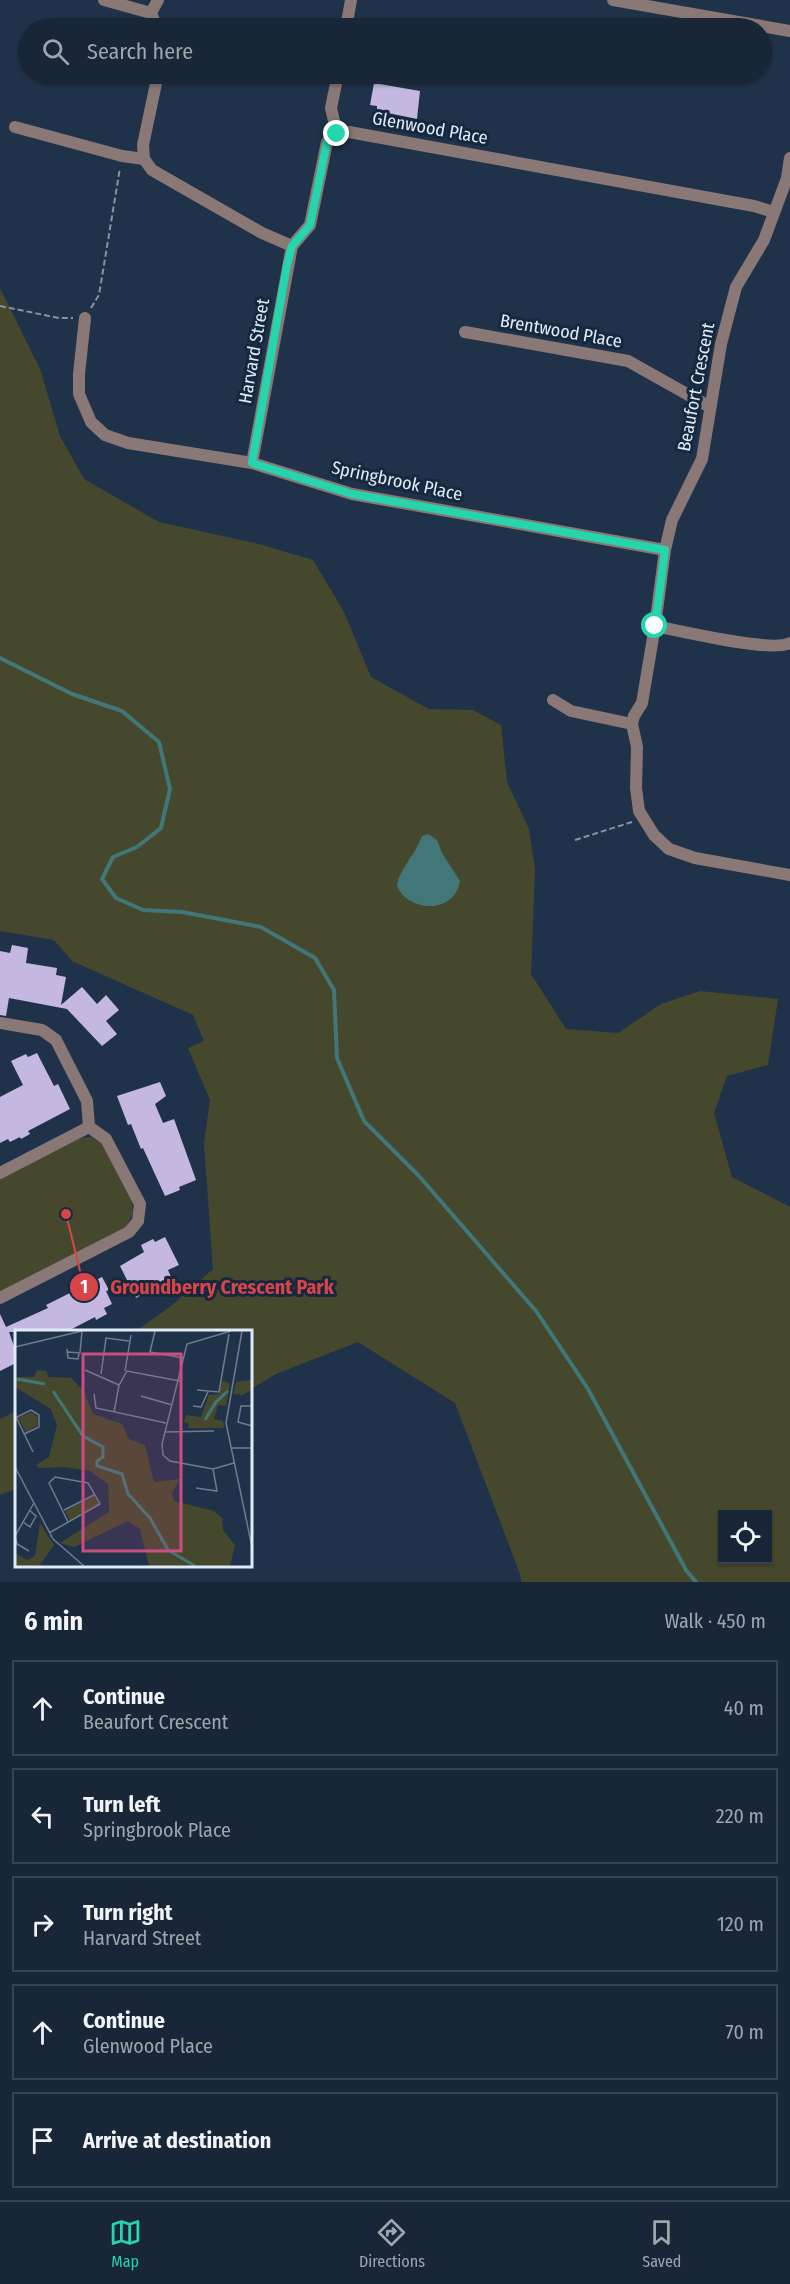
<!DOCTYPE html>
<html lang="en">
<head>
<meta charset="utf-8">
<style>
  body { margin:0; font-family:"Fira Sans Condensed",sans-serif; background:#253242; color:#f1f3f6 }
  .controls { position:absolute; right:18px; bottom:18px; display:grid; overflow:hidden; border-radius:0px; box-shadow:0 2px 4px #0004 }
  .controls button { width:54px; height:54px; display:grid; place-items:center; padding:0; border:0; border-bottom:2px solid #364352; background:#182637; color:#f1f3f6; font:30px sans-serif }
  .stop { position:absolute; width:18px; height:18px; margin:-14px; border:4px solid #25d5ae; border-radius:50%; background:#fff }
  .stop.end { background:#25d5ae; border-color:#fff; box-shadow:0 2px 6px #0008 }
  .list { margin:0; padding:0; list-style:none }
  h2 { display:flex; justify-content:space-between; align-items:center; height:78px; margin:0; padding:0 24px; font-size:26px }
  h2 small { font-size:20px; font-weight:400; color:#9fa5ad }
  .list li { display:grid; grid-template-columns:39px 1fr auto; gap:18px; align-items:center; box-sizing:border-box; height:96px; margin:0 12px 12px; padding:0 12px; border:2px solid #364352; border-radius:0px }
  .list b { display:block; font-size:22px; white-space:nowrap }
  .list p { margin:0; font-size:20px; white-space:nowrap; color:#9fa5ad }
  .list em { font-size:20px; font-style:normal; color:#9fa5ad }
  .icon { flex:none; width:33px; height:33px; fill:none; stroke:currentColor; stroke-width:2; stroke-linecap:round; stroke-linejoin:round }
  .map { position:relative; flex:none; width:790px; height:1582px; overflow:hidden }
  .search { position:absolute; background:#182637; box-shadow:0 2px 4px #0004; left:18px; right:18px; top:18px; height:66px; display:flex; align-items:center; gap:15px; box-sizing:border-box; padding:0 21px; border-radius:33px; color:#9fa5ad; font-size:22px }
  .sheet { height:618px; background:#182637 }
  nav { display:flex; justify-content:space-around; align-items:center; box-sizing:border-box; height:84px; border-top:2px solid #364352; background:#182637; font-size:16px; color:#9fa5ad }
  nav a { display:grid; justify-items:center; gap:3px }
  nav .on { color:#25d5ae }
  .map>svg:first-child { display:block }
</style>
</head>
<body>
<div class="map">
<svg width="790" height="1582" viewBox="0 0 790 1582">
  <rect width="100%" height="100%" fill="#203249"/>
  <g fill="#46482d" fill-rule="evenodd">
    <path d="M0,288L40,369L60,436L84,479L159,522L259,544L313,560L344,612L371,677L429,709L473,710L501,725L507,782L529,829L535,869L531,974L566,1029L618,1033L661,1004L700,991L778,999L768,1065L727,1076L714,1113L732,1177L790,1207V1582H521L520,1574L455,1403L358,1342L276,1374L251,1389L250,1332L136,1331L171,1306L213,1269L204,1143L210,1100L188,1048L204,1041L193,1015L72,961L54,940L0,931ZM722,1514H768V1560H722Z"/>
    <polygon points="91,1137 102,1143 132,1201 133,1213 126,1227 0,1292 0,1179 81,1138"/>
    <polygon points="16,1411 16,1489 0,1495 0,1419"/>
  </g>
  <path fill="#417779" d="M428,834L437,840L442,853L460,881C456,907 426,913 406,898C402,895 399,890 397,886C399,869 416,854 422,836Z"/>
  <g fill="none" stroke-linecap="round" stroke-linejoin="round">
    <polyline stroke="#417779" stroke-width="4" points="0,658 72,694 122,711 159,742 170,789 161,828 137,847 113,857 102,879 116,898 143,910 182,912 261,927 315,958 334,990 337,1058 364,1121 419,1176 536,1311 588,1389 686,1570 696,1582"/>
  </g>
  <g fill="#c4b8e1">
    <polygon points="374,83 420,91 417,119 383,112 384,110 377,109 377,106 370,105"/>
    <polygon points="12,945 28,948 26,963 57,968 56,975 66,977 61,1005 82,987 97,1004 106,995 119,1010 106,1021 117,1034 102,1046 67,1009 9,998 6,1016 0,1015 0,951 10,953"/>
    <polygon points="37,1053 54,1086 58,1084 70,1109 28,1131 30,1134 21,1139 20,1137 10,1142 8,1139 0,1143 0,1097 23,1085 11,1061 26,1054 28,1057"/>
    <polygon points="160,1082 166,1096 155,1104 163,1123 174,1119 196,1180 179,1187 180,1190 165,1196 143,1148 141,1149 131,1124 128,1125 117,1096"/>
    <polygon points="165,1237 179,1265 168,1270 171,1277 136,1298 120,1266 144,1252 141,1245 153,1239 155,1242"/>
    <polygon points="102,1277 109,1290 106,1291 112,1304 104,1308 107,1314 96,1320 95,1317 66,1332 9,1332 16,1352 16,1363 0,1371 0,1314 6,1327 48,1308 46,1305"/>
  </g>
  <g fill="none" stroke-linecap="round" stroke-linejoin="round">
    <g stroke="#8492a5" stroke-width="2" stroke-dasharray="6 3" stroke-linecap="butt">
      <polyline points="0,306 59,318 73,318"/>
      <polyline points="91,308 99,295 120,168"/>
      <polyline points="575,840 632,822"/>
    </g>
    <g stroke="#897876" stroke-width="12">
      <polyline points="104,0 151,13"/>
      <polyline points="613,0 790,31"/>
      <polyline points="157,28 151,13 158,0"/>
      <polyline points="346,28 351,0"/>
      <polyline points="158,74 143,145 144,159 152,170 262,233 292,246 310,225 327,142 337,134 349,132 754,206 774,212"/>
      <polyline points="15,127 122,156 144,159"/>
      <polyline points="337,134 331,108 338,74"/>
      <polyline points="790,158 787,178 764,240 736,287 721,344 702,459 672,520 665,550 655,626 642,703 634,716 632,724 637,747 636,788 639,811 654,835 669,849 695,858 790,875"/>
      <polyline points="85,318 79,374 79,394 91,422 105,435 128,443 252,463 352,494 665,550"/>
      <polyline points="465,332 628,361 710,407"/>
      <polyline points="252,463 292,246"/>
      <path d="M655,626C680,631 772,653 790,643"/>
      <polyline points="553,700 571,711 632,724"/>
      <polyline points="0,1023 42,1030 56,1040 87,1101 89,1127"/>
      <polyline points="0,1173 89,1127"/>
      <polyline points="0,1298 129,1232 138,1221 140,1204 106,1139 89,1127"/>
    </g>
  </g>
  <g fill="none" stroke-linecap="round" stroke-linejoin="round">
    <polyline stroke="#25d5ae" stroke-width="8" points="337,134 327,142 310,225 292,246 287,265 252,463 352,494 665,550 655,626"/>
  </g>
  <g text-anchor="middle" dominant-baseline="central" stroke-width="6" stroke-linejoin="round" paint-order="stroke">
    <g font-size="18" fill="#e0ebfa" stroke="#16283e">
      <text transform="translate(430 128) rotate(10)">Glenwood Place</text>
      <text transform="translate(561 331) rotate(10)">Brentwood Place</text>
      <text transform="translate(254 351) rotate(-80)">Harvard Street</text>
      <text transform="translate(696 387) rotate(-79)">Beaufort Crescent</text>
      <text transform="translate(397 481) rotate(12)">Springbrook Place</text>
    </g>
  </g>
  <g transform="translate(15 1330)">
    <rect width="237" height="237" fill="#203249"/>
    <path d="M22,40L32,41L33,47L56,48L68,60L78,84L107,94L114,109L130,115L139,152L165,149L157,163L159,171L199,181L207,188L208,200L220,215L215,236H134L125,199L113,191L59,217L45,213L94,182L93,154L75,141L49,137L24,138L21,135L34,127L42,95L36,79L0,57V47H19ZM237,50V60L227,65L218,64L221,52ZM207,51L215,53L211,76L203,75L199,89L208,91L209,98H173L174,93L169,92L171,85L186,87L194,65L204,64ZM16,82L23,87L22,96L11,102L3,88ZM79,166L85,175L55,191L50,181ZM25,193L39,215L24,236H0V223L12,230L20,226Z" fill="#46482d"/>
    <path fill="none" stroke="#417779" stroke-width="3" d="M2,49L30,54M38,61L68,106L88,117V127L82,131V136L107,144L113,164L135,188L153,220L180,236M190,90L201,72L213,61"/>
    <path fill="none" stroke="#6d7c90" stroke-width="1.5" d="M140,1L135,22L168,28M216,1L172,14L147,114L148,125L155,131L198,139L219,133M227,1L211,93L237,217M0,17L67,1M52,19L53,28L63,29L64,24M53,22L65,23L67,1M70,40L104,55L112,41L165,51M110,41L116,5M86,44L91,8L114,11M182,60L204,62L214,4M79,64L81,78L151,93M126,66L157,75M178,76L186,77L193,62M237,76H226L223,92L237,96M99,82L104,55M0,85L18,122M2,87L16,80L24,85V97L9,104M150,102L199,101M216,118H237M0,137L38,209L69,236M181,158L202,161L198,139M49,180L79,165M8,192L15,197L21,186L14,180M34,203L85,174L73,153L40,147L34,153L53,192M0,206L19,173M0,206L2,214L14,221"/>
    <path fill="#ca4d83" fill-opacity="0.15" stroke="#ca4d83" stroke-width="3" d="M68,24H166V221H68Z"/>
    <rect width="237" height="237" fill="none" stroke="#e0ebfa" stroke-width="3"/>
  </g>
  <path fill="none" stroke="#d84548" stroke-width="2" d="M66 1214L84 1287"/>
  <g fill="#d84548" stroke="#16283e" stroke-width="2">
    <circle cx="66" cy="1214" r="6"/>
    <circle cx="84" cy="1287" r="15"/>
  </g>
  <g font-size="18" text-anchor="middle" font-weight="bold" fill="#fff">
    <text x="84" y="1293">1</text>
  </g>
  <g font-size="20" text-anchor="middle" font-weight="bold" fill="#d84548" stroke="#16283e" stroke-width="6" stroke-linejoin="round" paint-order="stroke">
    <text x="222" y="1294">Groundberry Crescent Park</text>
  </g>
</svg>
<div class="controls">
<button><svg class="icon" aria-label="locate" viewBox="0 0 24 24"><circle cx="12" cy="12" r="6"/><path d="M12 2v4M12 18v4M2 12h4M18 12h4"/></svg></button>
</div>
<div class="stop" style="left:655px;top:626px"></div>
<div class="stop end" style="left:337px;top:134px"></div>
<div class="search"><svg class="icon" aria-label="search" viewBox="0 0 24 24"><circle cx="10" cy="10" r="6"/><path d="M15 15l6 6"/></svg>Search here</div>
</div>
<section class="sheet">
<h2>6 min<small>Walk · 450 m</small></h2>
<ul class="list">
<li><svg class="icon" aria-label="ahead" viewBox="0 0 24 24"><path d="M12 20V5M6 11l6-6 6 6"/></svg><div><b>Continue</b><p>Beaufort Crescent</p></div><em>40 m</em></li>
<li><svg class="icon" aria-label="left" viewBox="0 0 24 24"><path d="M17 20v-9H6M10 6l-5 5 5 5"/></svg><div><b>Turn left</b><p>Springbrook Place</p></div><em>220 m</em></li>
<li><svg class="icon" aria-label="right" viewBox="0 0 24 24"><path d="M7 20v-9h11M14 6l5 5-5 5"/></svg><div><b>Turn right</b><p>Harvard Street</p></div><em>120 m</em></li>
<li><svg class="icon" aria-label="ahead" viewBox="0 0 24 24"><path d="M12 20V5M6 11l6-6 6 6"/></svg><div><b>Continue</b><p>Glenwood Place</p></div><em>70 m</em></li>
<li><svg class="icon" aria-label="arrive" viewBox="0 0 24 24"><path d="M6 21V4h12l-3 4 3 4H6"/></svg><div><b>Arrive at destination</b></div></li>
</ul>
</section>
<nav>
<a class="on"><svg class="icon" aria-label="map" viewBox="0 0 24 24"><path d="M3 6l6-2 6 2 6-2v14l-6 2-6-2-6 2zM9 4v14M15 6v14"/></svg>Map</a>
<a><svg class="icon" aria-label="directions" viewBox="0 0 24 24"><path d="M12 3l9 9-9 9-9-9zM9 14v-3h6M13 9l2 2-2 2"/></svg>Directions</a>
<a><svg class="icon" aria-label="saved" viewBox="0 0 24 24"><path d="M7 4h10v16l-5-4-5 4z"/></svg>Saved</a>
</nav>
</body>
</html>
